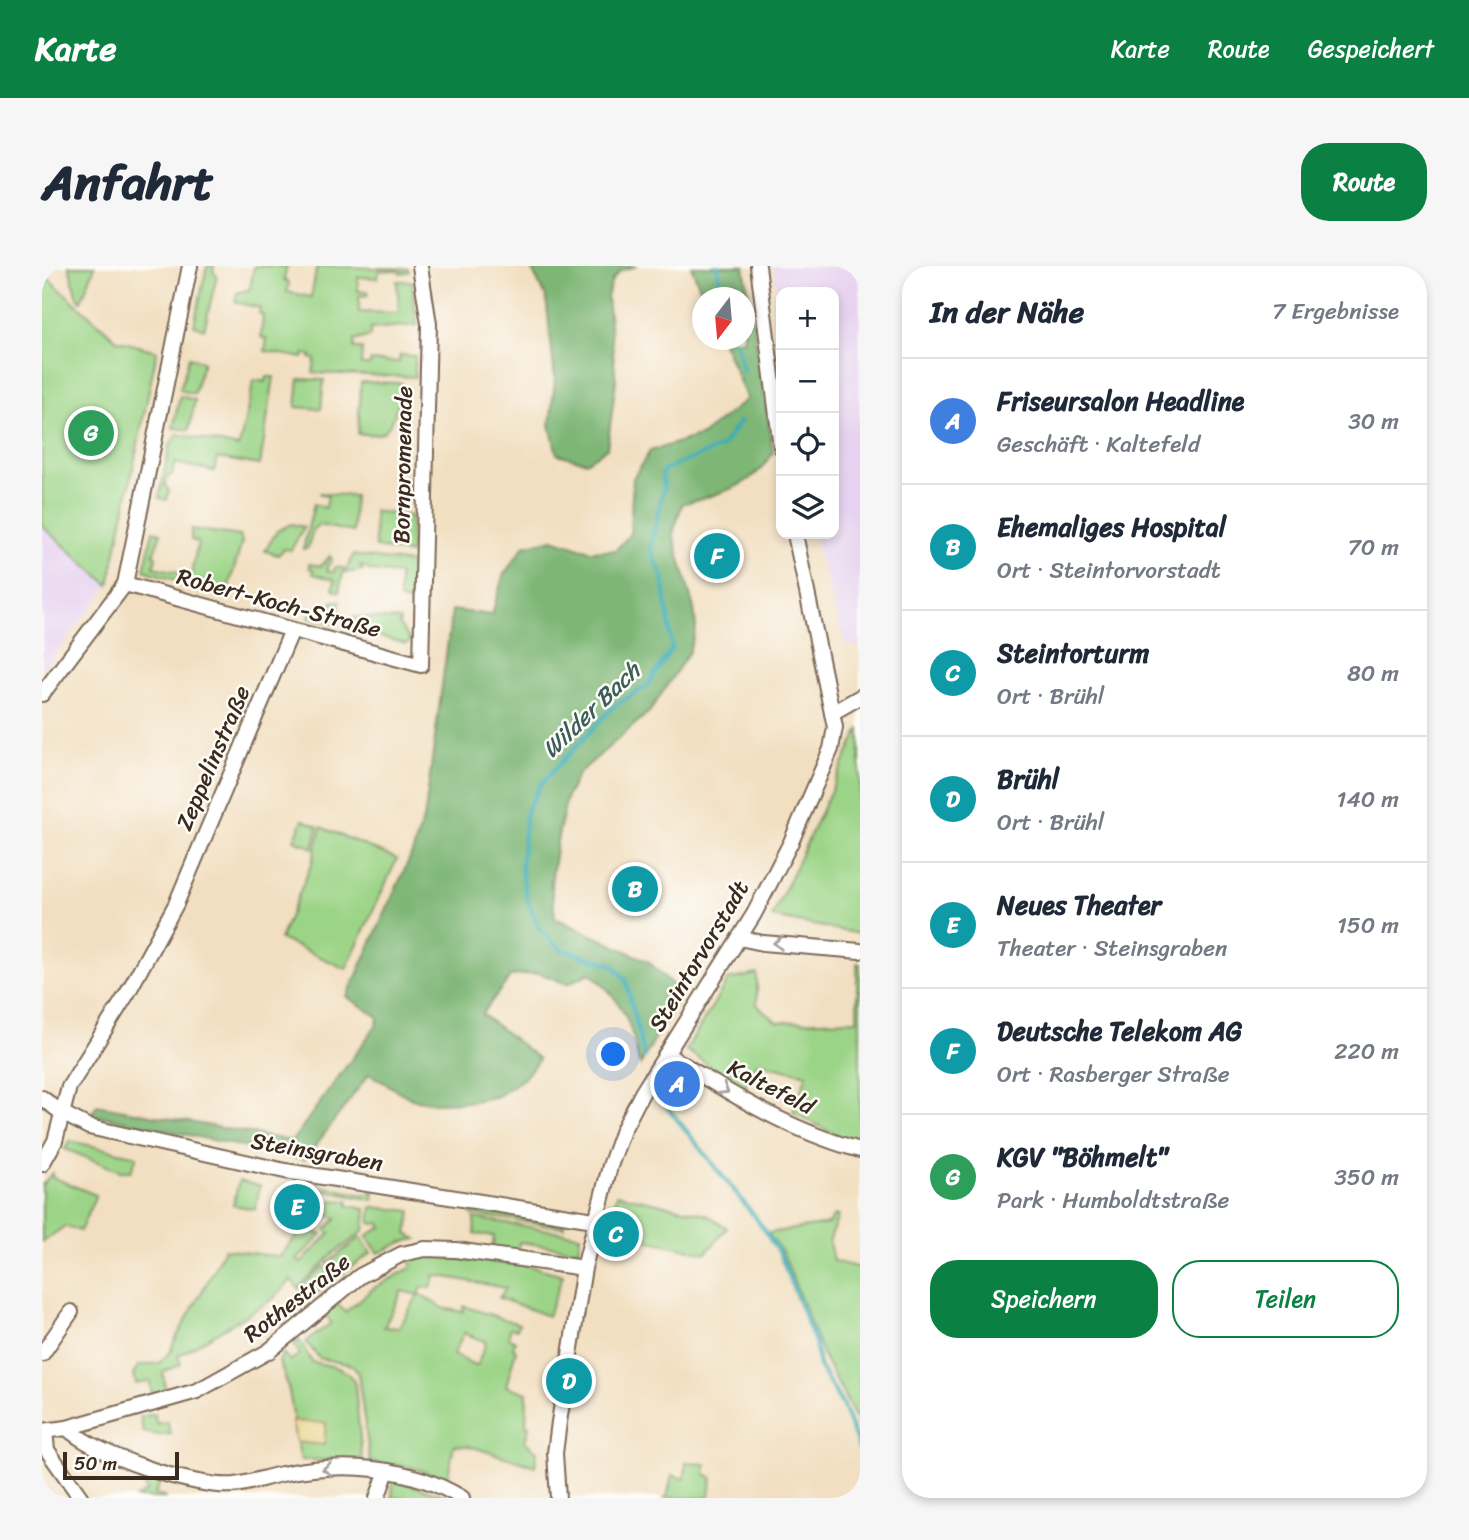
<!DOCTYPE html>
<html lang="de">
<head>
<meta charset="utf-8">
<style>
  body { margin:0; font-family:Sriracha,sans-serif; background:#f6f6f7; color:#1f2937 }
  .controls { position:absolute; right:21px; top:21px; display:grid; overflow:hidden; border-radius:14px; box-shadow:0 4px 10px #0003 }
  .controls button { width:63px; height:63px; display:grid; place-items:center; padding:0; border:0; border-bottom:2px solid #e0e1e3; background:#fff; color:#1f2937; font:35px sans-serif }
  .compass { position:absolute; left:650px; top:21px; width:63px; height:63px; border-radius:50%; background:#fff; box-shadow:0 4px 10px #0003; rotate:196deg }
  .scale { position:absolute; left:21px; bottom:18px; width:116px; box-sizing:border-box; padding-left:7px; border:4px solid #3b2a1e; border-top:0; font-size:19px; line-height:24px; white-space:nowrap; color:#3b2a1e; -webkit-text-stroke:5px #fdfcf7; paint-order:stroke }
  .you { position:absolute; left:572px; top:789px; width:24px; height:24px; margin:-18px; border:5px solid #fff; border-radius:50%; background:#1a73e8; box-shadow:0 0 0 10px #1a73e833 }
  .badge { display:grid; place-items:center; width:46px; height:46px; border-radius:50%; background:#0b8043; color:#fff; font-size:23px; font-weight:700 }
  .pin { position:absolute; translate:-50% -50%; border:4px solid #fff; box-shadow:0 2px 7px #0006 }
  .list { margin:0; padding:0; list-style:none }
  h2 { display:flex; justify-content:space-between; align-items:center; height:91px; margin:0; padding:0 28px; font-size:30px }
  h2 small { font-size:23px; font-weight:400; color:#747a83 }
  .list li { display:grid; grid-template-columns:46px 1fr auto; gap:21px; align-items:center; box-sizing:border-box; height:126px; padding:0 28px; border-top:2px solid #e0e1e3 }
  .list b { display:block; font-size:26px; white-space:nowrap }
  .list p { margin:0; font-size:23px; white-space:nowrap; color:#747a83 }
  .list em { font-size:23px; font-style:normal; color:#747a83 }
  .actions { display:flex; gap:14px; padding:21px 28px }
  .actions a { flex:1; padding:16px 0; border:2px solid #0b8043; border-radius:28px; text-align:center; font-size:24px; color:#0b8043 }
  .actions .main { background:#0b8043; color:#fff }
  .icon { flex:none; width:38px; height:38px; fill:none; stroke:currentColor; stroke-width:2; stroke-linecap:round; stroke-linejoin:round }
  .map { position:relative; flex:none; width:818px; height:1232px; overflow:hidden; border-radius:28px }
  header { display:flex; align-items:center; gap:42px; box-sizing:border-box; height:98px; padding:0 35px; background:#0b8043; color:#fff }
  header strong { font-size:33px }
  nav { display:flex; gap:38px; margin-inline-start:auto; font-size:24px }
  .intro { display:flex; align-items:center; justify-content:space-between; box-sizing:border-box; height:168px; padding:0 42px }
  h1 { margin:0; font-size:49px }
  .button { padding:18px 32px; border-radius:28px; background:#0b8043; color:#fff; font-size:24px; font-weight:700 }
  main { display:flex; gap:42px; padding:0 42px }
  aside { flex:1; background:#fff; border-radius:28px; box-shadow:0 4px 10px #0003 }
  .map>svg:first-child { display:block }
</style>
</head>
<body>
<header>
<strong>Karte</strong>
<nav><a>Karte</a><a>Route</a><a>Gespeichert</a></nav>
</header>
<div class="intro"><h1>Anfahrt</h1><a class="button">Route</a></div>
<main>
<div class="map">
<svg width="818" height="1232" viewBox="0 0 818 1232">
  <rect width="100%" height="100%" fill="#fdfcf7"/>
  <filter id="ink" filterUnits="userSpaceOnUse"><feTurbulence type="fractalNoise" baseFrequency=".0143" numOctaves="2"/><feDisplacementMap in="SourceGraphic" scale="14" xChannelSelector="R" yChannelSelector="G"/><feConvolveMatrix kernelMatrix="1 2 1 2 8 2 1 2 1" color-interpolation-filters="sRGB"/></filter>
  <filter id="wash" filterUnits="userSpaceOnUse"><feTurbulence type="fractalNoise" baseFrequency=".00686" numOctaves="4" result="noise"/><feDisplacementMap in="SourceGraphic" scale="28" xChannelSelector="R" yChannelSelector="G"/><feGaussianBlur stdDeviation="1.57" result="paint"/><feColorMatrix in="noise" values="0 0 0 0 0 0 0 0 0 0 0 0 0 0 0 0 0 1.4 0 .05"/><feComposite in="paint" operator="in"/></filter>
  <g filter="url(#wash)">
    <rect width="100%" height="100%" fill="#f2dfc1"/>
    <g fill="#e6d2f0">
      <polygon points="731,0 818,0 818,382 803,378 771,268 792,268 792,26 739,26 739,55"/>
      <polygon points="0,260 67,319 0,404"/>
    </g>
    <g fill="#9cd487" stroke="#6c7f52" stroke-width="2" fill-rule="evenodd">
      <polygon points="27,0 53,0 39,35 34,28"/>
      <polygon points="165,0 172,0 171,5 175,10 162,63 152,59"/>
      <polygon points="212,0 245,0 242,14 247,16 245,26 269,31 275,0 366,3 367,6 358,7 357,4 337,5 336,12 316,11 316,25 326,25 326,29 317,30 317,46 357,47 355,15 370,15 375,59 328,63 328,70 312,75 312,83 320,83 319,99 328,99 328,95 357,96 358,89 373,90 373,111 271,107 273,93 268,92 269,89 262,88 261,92 223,85 225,73 219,71 221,50 217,47 218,42 193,36 195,27 208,23"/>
      <polygon points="0,7 75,74 115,85 67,319 0,260"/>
      <polygon points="147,91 161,96 152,128 138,124"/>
      <polygon points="225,111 232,111 218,199 175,192 172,205 133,197 130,208 125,212 123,220 127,224 125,234 117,232 128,179 135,168 197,181 212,114 224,116"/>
      <polygon points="257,113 282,114 279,143 254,141"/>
      <path d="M319,116L360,117C360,128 350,164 339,167C333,169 323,168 316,168Z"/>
      <polygon points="138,130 153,134 147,164 131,162"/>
      <polygon points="277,227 312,230 311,266 277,259 271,263 266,282 261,283 272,238 283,242 286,231"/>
      <polygon points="332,245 369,250 369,288 333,281"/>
      <polygon points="249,258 262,261 249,284 242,283 236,289 223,285 235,265"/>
      <polygon points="149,263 198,270 200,276 184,330 102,304 111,265 119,267 111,289 114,290 112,301 149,309 156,276 149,274"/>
      <polygon points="311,289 370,297 368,337 357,333 357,308 329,305 317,298 321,304 303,307"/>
      <polygon points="288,290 290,294 285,301 286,306 292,306 293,301 302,302 297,326 291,323 293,314 271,308 271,303 267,302 267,298 279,300"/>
      <polygon points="291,335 298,335 295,359 267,352 268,348 288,346"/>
      <polygon points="312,351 358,354 357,359 369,375 364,378 313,364"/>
      <polygon points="818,462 818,668 730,651"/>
      <polygon points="261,554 276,560 271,582 252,574"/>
      <polygon points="279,561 355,593 304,703 238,673 270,597"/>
      <polygon points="815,697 818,697 818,882 751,846 765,808 716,797 702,823 644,784 686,714 715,708 715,739 735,756 815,754"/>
      <polygon points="28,875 95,890 89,905 78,905 23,883"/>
      <polygon points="10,907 10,911 54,929 38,965 23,960 0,976 0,919"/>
      <polygon points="197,915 218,920 213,943 191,939"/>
      <polygon points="255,915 322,929 332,925 331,934 257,920"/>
      <polygon points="575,928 664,948 685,962 664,987 585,970 583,959 575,955 568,957"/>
      <path d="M290,934L306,935V940L324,943L322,965L291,988L256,1022L249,1014L231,1033L136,1090L139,1098L121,1106L123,1121L121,1127L110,1129L108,1115L94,1118L91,1109L96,1100L117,1097L131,1083L129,1082C146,1048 166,1018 182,983L237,991L261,963L280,968L255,994L259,997L288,967L284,964L295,952L287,950Z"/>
      <polygon points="330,941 369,945 365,968 375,973 360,976 337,987 324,970 340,961 339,958 328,957"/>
      <polygon points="427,943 523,957 523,961 429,948"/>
      <polygon points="792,950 796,950 787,976 791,995 818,1002 818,1160 781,1089 741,987 726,967 786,958"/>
      <polygon points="432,952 538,969 536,984 477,976 475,989 450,985 452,970 433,968"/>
      <polygon points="318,971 329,987 298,1009 285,998"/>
      <path d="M377,989L484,999L521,1009L506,1050L457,1032L464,1022L393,1009L389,1022L380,1021L377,1028L401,1042L421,1046L422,1040L477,1058L475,1063L468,1062L467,1071L473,1075L471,1082L474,1084L464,1120L485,1127L484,1159L487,1160L483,1176L495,1185L493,1200L427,1180L412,1179L405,1213L368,1201L328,1196L316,1107L310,1099L277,1092L264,1076L289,1057L283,1047L295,1037L303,1046L332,1022L370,1001L366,991ZM360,1025L376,1029L357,1062L342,1061ZM422,1067L444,1076L435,1100L411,1089Z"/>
      <polygon points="282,1000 291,1013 268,1034 257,1023"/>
      <path d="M257,1074L270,1096C289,1101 304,1099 313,1118L320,1194H259C250,1161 252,1126 237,1096L241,1087L248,1095L258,1088L252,1079Z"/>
      <polygon points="112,1148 115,1158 125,1156 129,1168 116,1169 101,1166 98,1151"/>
      <polygon points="644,1197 664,1198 663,1208 670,1211 667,1232 621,1232 625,1232 630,1209 643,1213"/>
      <polygon points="100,1210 112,1214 120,1212 113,1228 124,1232 94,1232 105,1225 99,1215"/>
      <polygon points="351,1214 412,1232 350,1232"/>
    </g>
    <g fill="#7db674" stroke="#5c7049" stroke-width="2">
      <polygon points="488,0 595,0 578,5 570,14 565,31 574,115 565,182 544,196 515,188 508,159 513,113 504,31"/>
      <path d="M649,0H702L731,186C712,222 675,228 640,238L631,268L652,343L654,362L647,386L608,445L536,508L525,530L515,575L509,618L513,652L606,695L639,727L598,799C588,757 583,735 548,707L525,718L497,707L469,710L440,748L497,793L482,812L456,830L425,836L393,837L370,833L327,808L263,894L49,848L55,839L250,875L335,758L336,751L305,731L371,585L383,547L410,344L450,349L461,310L482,280L511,273L548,285L574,284L588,268L591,212L608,185L660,169L705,133L680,74H702V32L662,31Z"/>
    </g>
    <polygon fill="#eeda9e" stroke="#94825e" stroke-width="2" points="250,1155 284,1157 282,1179 254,1176"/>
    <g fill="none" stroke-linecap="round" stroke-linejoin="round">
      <g stroke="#3aacb3" stroke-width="4.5">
        <polyline points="675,0 681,32"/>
        <polyline points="693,74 701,105"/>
        <polyline points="602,790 584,714 571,699 518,683 497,662 485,633 479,603 481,577 484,545 499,518 573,439 605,420 630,382 621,311 608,283 622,221 620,208 623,203 680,181 698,155"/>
        <polyline points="614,827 714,952 738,988 773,1076 777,1100 800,1138 818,1184"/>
      </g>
    </g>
  </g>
  <g filter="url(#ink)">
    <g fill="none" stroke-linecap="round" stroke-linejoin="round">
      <defs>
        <g id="street">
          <polyline points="716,0 739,181"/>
          <polyline points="83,318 379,399 387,58 378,0"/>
          <polyline points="0,428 83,318 148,0"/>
          <polyline points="790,447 818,431"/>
          <polyline points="697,672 721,677 818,685"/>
          <path d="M624,788C686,826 747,865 818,884"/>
          <polyline points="0,832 20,847 47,861 243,905 552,954"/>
          <polyline points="0,898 13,875 27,821 85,728 134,638 250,364"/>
          <polyline points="0,1088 29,1046"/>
          <path d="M25,1162C53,1189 154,1223 193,1219C209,1217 224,1211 240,1208C300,1195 368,1200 420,1232"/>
          <polyline points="0,1165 25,1162 155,1125 227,1085 318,1010 360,988 383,983 414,984 542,1002"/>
          <polyline points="3,1165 5,1184 39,1232"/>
          <polyline points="335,1232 345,1205"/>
          <polyline points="516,1232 513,1187 517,1156 542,1002 568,900 581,864 600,827 712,648 749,576 789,483 793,461 790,447 753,268"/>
        </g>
      </defs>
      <use href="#street" stroke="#7b6957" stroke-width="18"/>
      <use href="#street" stroke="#fff" stroke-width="14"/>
    </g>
    <defs><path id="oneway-chevron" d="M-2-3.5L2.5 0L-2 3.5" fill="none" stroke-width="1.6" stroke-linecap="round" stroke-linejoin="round" transform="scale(1.75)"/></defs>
    <g stroke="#a79f9a">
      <use href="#oneway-chevron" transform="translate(736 677) rotate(-178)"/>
      <use href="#oneway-chevron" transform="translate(682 824) rotate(32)"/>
      <use href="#oneway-chevron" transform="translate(285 1203) rotate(177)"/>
    </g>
  </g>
  <g text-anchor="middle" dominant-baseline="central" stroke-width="5" stroke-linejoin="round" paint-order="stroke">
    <g font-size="23" fill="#3b2a1e" stroke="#fdfcf7">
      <text transform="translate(361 199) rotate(-89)">Bornpromenade</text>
      <text transform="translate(237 337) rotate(15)">Robert-Koch-Straße</text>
      <text transform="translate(171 492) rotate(-67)">Zeppelinstraße</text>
      <text transform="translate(657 690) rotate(-59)">Steintorvorstadt</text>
      <text transform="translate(729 821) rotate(27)">Kaltefeld</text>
      <text transform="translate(275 886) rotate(10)">Steinsgraben</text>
      <text transform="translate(255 1032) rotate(-38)">Rothestraße</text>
    </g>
    <g font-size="24" font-style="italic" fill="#3b5e5a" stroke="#fdfcf7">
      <text transform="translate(549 444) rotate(-44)">Wilder Bach</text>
    </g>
  </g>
</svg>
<div class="controls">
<button>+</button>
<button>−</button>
<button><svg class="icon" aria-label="locate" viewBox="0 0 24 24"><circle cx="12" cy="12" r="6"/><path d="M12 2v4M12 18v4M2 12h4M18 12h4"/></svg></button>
<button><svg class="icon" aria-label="layers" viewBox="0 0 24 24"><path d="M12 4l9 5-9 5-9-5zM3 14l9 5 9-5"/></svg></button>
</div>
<svg class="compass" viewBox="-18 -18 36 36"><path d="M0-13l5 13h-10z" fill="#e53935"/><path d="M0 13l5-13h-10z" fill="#747a83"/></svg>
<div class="scale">50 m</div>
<div class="you"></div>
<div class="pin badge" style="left:635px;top:818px;background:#3f7fe0">A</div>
<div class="pin badge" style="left:593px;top:623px;background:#0f9aa8">B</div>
<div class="pin badge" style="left:574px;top:968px;background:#0f9aa8">C</div>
<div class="pin badge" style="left:527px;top:1115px;background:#0f9aa8">D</div>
<div class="pin badge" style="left:255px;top:941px;background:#0f9aa8">E</div>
<div class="pin badge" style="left:675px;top:290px;background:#0f9aa8">F</div>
<div class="pin badge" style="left:49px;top:167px;background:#2e9e5b">G</div>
</div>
<aside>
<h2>In der Nähe<small>7 Ergebnisse</small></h2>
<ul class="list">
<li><span class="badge" style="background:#3f7fe0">A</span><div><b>Friseursalon Headline</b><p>Geschäft · Kaltefeld</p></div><em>30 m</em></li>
<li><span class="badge" style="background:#0f9aa8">B</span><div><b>Ehemaliges Hospital</b><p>Ort · Steintorvorstadt</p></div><em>70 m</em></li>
<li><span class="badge" style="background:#0f9aa8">C</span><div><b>Steintorturm</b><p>Ort · Brühl</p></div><em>80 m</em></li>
<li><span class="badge" style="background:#0f9aa8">D</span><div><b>Brühl</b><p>Ort · Brühl</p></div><em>140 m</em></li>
<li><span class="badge" style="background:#0f9aa8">E</span><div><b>Neues Theater</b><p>Theater · Steinsgraben</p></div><em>150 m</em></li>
<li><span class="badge" style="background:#0f9aa8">F</span><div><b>Deutsche Telekom AG</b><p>Ort · Rasberger Straße</p></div><em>220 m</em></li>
<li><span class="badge" style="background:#2e9e5b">G</span><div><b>KGV &quot;Böhmelt&quot;</b><p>Park · Humboldtstraße</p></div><em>350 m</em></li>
</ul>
<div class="actions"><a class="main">Speichern</a><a>Teilen</a></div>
</aside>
</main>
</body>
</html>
